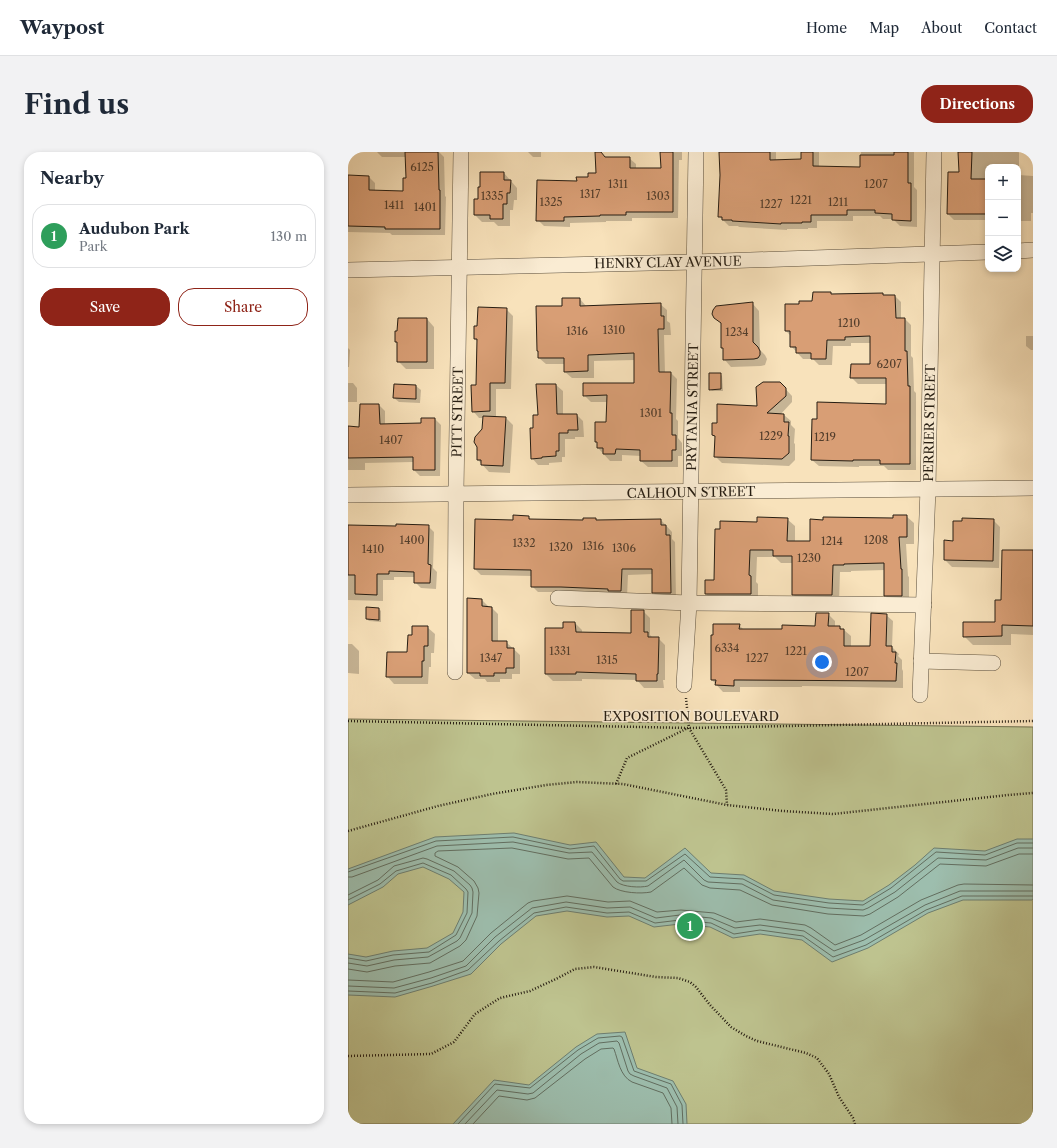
<!DOCTYPE html>
<html lang="en">
<head>
<meta charset="utf-8">
<style>
  body { margin:0; font-family:"Libre Caslon Text",serif; background:#f2f2f3; color:#1f2937 }
  .controls { position:absolute; right:12px; top:12px; display:grid; overflow:hidden; border-radius:8px; box-shadow:0 2px 6px #0003 }
  .controls button { width:36px; height:36px; display:grid; place-items:center; padding:0; border:0; border-bottom:1px solid #e0e1e3; background:#fff; color:#1f2937; font:20px sans-serif }
  .you { position:absolute; left:474px; top:510px; width:14px; height:14px; margin:-10px; border:3px solid #fff; border-radius:50%; background:#1a73e8; box-shadow:0 0 0 6px #1a73e833 }
  .badge { display:grid; place-items:center; width:26px; height:26px; border-radius:50%; background:#8f2418; color:#fff; font-size:13px; font-weight:700 }
  .pin { position:absolute; translate:-50% -50%; border:2px solid #fff; box-shadow:0 1px 4px #0006 }
  .list { margin:0; padding:0; list-style:none }
  h2 { display:flex; justify-content:space-between; align-items:center; height:52px; margin:0; padding:0 16px; font-size:17px }
  h2 small { font-size:13px; font-weight:400; color:#747a83 }
  .list li { display:grid; grid-template-columns:26px 1fr auto; gap:12px; align-items:center; box-sizing:border-box; height:64px; margin:0 8px 8px; padding:0 8px; border:1px solid #e0e1e3; border-radius:16px }
  .list b { display:block; font-size:15px; white-space:nowrap }
  .list p { margin:0; font-size:13px; white-space:nowrap; color:#747a83 }
  .list em { font-size:13px; font-style:normal; color:#747a83 }
  .actions { display:flex; gap:8px; padding:12px 16px }
  .actions a { flex:1; padding:9px 0; border:1px solid #8f2418; border-radius:16px; text-align:center; font-size:14px; color:#8f2418 }
  .actions .main { background:#8f2418; color:#fff }
  .icon { flex:none; width:22px; height:22px; fill:none; stroke:currentColor; stroke-width:2; stroke-linecap:round; stroke-linejoin:round }
  .map { position:relative; flex:none; width:685px; height:972px; overflow:hidden; border-radius:16px }
  header { display:flex; align-items:center; gap:24px; box-sizing:border-box; height:56px; padding:0 20px; background:#fff; border-bottom:1px solid #e0e1e3 }
  header strong { font-size:19px }
  nav { display:flex; gap:22px; margin-inline-start:auto; font-size:14px }
  .intro { display:flex; align-items:center; justify-content:space-between; box-sizing:border-box; height:96px; padding:0 24px }
  h1 { margin:0; font-size:28px }
  .button { padding:10px 18px; border-radius:16px; background:#8f2418; color:#fff; font-size:14px; font-weight:700 }
  main { display:flex; gap:24px; padding:0 24px }
  aside { flex:1; background:#fff; border-radius:16px; box-shadow:0 2px 6px #0003 }
  .map>svg:first-child { display:block }
</style>
</head>
<body>
<header>
<strong>Waypost</strong>
<nav><a>Home</a><a>Map</a><a>About</a><a>Contact</a></nav>
</header>
<div class="intro"><h1>Find us</h1><a class="button">Directions</a></div>
<main>
<aside>
<h2>Nearby<small></small></h2>
<ul class="list">
<li><span class="badge" style="background:#2e9e5b">1</span><div><b>Audubon Park</b><p>Park</p></div><em>130 m</em></li>
</ul>
<div class="actions"><a class="main">Save</a><a>Share</a></div>
</aside>
<div class="map">
<svg width="685" height="972" viewBox="0 0 685 972">
  <rect width="100%" height="100%" fill="#f8e2bb"/>
  <filter id="stains"><feTurbulence type="fractalNoise" baseFrequency=".005" numOctaves="4"/><feColorMatrix values="0 0 0 0 .2 0 0 0 0 .09 0 0 0 0 .02 0 0 0 .5 -.17"/></filter>
  <radialGradient id="worn" r=".72"><stop offset=".6" stop-color="#630" stop-opacity="0"/><stop offset="1" stop-color="#630" stop-opacity=".3"/></radialGradient>
  <polygon fill="#bec38f" stroke="#727050" points="0,567 685,575 685,972 0,972"/>
  <g fill="#9dbeae" stroke="#6d7e70">
    <polygon points="166,681 222,693 248,690 276,725 297,726 337,696 363,721 396,723 426,739 481,747 515,749 541,733 567,713 586,696 637,699 669,687 685,687 685,747 684,748 615,748 580,761 520,796 484,810 454,788 412,782 385,786 362,775 332,772 306,775 281,764 259,765 219,759 188,764 153,792 123,822 85,834 47,845 0,843 0,802 18,805 45,799 79,796 105,781 115,760 116,740 101,727 75,715 50,722 35,735 0,753 0,717 87,685"/>
    <polygon points="277,880 289,916 325,929 338,952 339,972 105,972 146,928 181,933 228,895 249,882"/>
  </g>
  <g fill="#0003">
    <polygon points="29,0 91,0 96,5 97,44 98,45 97,83 44,83 42,81 0,80 0,24 21,25 27,31 27,40 56,40 59,27 58,5 34,5"/>
    <polygon points="180,0 193,0 193,5 185,5"/>
    <polygon points="313,0 334,0 334,8 331,8 330,66 284,66 284,69 258,69 258,70 222,71 222,75 196,74 190,68 230,30 241,26 281,6 288,12 288,17 314,17"/>
    <polygon points="372,0 428,0 428,9 454,8 454,0 471,0 471,15 513,16 513,0 566,0 566,35 569,38 569,75 552,74 545,67 535,67 532,64 505,64 505,69 469,69 469,76 460,76 460,77 439,77 439,78 391,75 390,74 381,74 371,64 373,23"/>
    <polygon points="611,0 671,0 671,23 685,24 685,61 683,61 683,69 670,69 670,15 640,15 640,68 606,68 600,62 612,21"/>
    <polygon points="156,21 169,36 169,48 166,48 165,58 162,58 162,74 150,74 146,70 134,70 127,63 131,48"/>
    <polygon points="484,143 547,144 553,150 553,167 557,167 563,173 563,204 565,206 566,239 568,241 568,318 540,318 536,314 511,314 511,315 471,314 464,308 470,268 539,253 539,232 510,232 503,225 523,213 523,191 503,191 503,194 485,194 484,213 471,213 465,207 455,207 443,194 443,184 438,179 438,153 452,153 465,150"/>
    <polygon points="232,147 238,154 312,152 319,158 319,169 322,171 323,183 316,183 317,221 323,221 329,227 328,267 330,269 330,286 334,291 334,304 330,304 330,315 300,315 293,309 293,304 274,303 274,309 262,309 250,296 250,292 248,289 259,271 260,250 243,250 236,243 287,232 287,208 246,209 246,226 224,226 217,220 217,212 198,212 191,206 216,155"/>
    <polygon points="404,151 411,159 412,198 417,203 419,207 417,213 413,214 383,215 376,207 376,198 374,196 374,172 367,165"/>
    <polygon points="158,157 165,164 163,237 148,237 148,266 158,266 165,273 162,321 141,320 130,308 135,278 136,266 131,266 125,259 129,234 130,190 127,187 130,175"/>
    <polygon points="79,167 86,175 86,217 58,217 50,209 50,192 48,190"/>
    <polygon points="678,184 685,184 685,198 683,198 678,194"/>
    <polygon points="0,196 2,198 1,215 0,215"/>
    <polygon points="372,222 374,224 375,239 364,239 362,237"/>
    <polygon points="0,231 5,231 9,236 9,250 0,250"/>
    <polygon points="432,231 444,244 444,250 432,263 436,263 443,269 443,273 447,277 446,291 447,292 447,308 441,314 374,311 367,304 368,286 365,283 370,272 410,255"/>
    <polygon points="47,233 68,234 73,238 72,251 51,250 46,246"/>
    <polygon points="208,233 215,239 215,263 229,263 235,269 236,285 227,285 227,287 217,287 217,305 214,305 214,310 201,311 201,313 190,313 184,306 186,277 191,264"/>
    <polygon points="31,253 37,259 37,273 74,272 87,267 93,273 92,324 72,324 66,318 66,310 17,311 17,318 0,318 0,276 12,276"/>
    <polygon points="558,364 566,371 566,392 558,392 560,424 561,425 561,451 544,450 537,443 537,418 503,419 503,420 492,420 491,450 452,450 445,442 445,411 433,411 427,405 409,405 408,430 410,432 410,449 365,449 358,442 410,371 439,367 447,374 447,390 463,390"/>
    <polygon points="180,365 184,368 236,369 248,367 249,369 313,368 324,380 324,387 327,390 328,447 311,446 305,440 305,422 280,423 279,445 219,440 190,440 184,434 184,424 133,423 127,417 128,368 166,369"/>
    <polygon points="645,368 652,375 651,416 604,415 597,408 606,390"/>
    <polygon points="0,373 4,374 80,374 86,380 85,416 89,420 88,437 73,436 67,430 67,425 46,425 46,428 35,428 35,449 0,448"/>
    <polygon points="685,399 685,483 663,482 663,493 625,493 616,484 648,471 654,449"/>
    <polygon points="134,448 140,454 140,456 144,456 150,462 150,490 158,490 172,503 172,522 164,522 164,527 152,527 152,530 139,530 137,527 127,527 120,521"/>
    <polygon points="19,456 31,457 33,459 33,470 21,469 19,467"/>
    <polygon points="295,459 302,466 302,483 305,486 310,486 317,493 317,528 315,528 316,536 296,536 289,528 234,527 234,529 205,529 198,522 216,477 227,471 234,478 234,481 284,482"/>
    <polygon points="480,462 487,469 487,475 492,475 494,478 496,478 503,484 503,495 523,495 538,463 545,469 544,495 551,502 550,504 554,508 554,517 555,519 555,536 454,534 454,535 392,535 392,540 375,540 364,528 391,473 396,478 435,478 468,475"/>
    <polygon points="79,475 87,482 86,501 83,501 83,515 81,515 80,532 46,532 39,524 60,501 65,484"/>
    <polygon points="0,492 4,492 11,499 11,522 0,521"/>
  </g>
  <g fill="none" stroke-linecap="round" stroke-linejoin="round">
    <g stroke="#626e60" stroke-width="1">
      <polyline points="0,720 88,689 165,685 222,697 246,694 272,727 275,729 298,729 337,702 362,725 395,727 426,743 481,751 515,753 543,736 588,700 637,703 669,691 685,691"/>
      <path d="M0,725H4L89,694L165,690L221,701L244,700L269,730C275,735 292,736 300,734L336,708L356,728L360,730L394,732L425,748L480,756L515,758L520,756L547,740L590,706L638,708L670,696H685"/>
      <polyline points="0,743 30,728 46,714 75,706 79,707 106,719 122,733 124,736 125,740 124,761 112,786 109,789 80,805 46,808 19,814 0,811"/>
      <polyline points="0,748 32,732 48,719 75,711 103,723 118,737 120,740 119,761 108,783 81,800 45,803 18,809 0,806"/>
      <path d="M0,817L19,820L47,814L82,811L112,794L118,788L129,764L131,741L130,736L126,729L110,715L87,704V701L90,699L164,696L220,707L241,706L265,735C273,741 293,742 303,740L336,716L354,733L362,736L392,738L424,753L480,762L516,764L522,762L550,745L592,712L638,714L671,702H685"/>
      <polyline points="0,828 45,830 81,820 115,809 143,781 180,751 185,749 219,744 260,750 282,749 309,760 333,758 366,761 388,770 412,767 457,773 463,776 487,793 513,783 573,748 610,733 616,732 685,733"/>
      <polyline points="0,834 46,836 83,826 118,814 147,785 184,756 218,750 259,756 282,755 308,766 332,763 363,766 387,776 412,773 456,779 486,799 516,788 577,753 612,739 685,739"/>
      <polyline points="0,839 47,841 84,831 120,818 151,789 186,761 218,755 259,761 281,760 307,771 332,768 363,771 386,782 412,778 455,784 485,805 518,793 578,758 614,744 685,744"/>
      <polyline points="110,972 147,932 182,936 230,898 250,886 272,884 274,885 286,919 323,932 334,953 335,972"/>
      <polyline points="117,972 149,938 180,942 185,941 233,902 251,891 269,889 271,891 280,919 282,922 286,924 319,936 329,955 330,972"/>
      <path d="M125,972L151,944L179,948L187,946L237,907L253,897L265,896L266,897C270,908 272,924 284,930L315,941L323,956L324,972"/>
    </g>
  </g>
  <g fill="#d89e75" stroke="#261d12">
    <polygon points="57,0 90,0 91,38 92,38 92,77 37,77 37,75 0,74 0,23 21,24 21,38 55,39 55,26 58,26"/>
    <polygon points="247,0 253,0 257,5 282,5 282,16 313,16 312,0 325,0 325,60 278,60 278,63 252,63 252,64 216,65 216,69 188,69 189,28 229,29 228,25 240,25 240,21 248,21"/>
    <polygon points="371,0 422,0 422,8 453,7 453,0 465,0 465,14 512,15 512,3 546,3 546,0 560,0 560,31 563,31 563,69 544,68 544,62 527,61 527,58 499,58 499,63 463,63 463,70 454,70 454,71 433,71 433,72 384,69 384,68 374,68 374,65 370,65 372,23"/>
    <polygon points="610,0 624,0 623,27 640,27 640,62 599,62 600,20 611,20"/>
    <polygon points="132,20 156,20 156,28 163,28 162,41 159,41 159,52 155,52 155,67 142,67 142,63 126,63 126,47 130,47 130,35 132,35"/>
    <polygon points="465,140 483,140 483,142 535,141 535,143 547,143 548,166 557,166 557,199 559,199 560,234 562,234 562,312 532,312 532,308 505,308 505,309 463,308 464,267 469,267 469,250 538,252 538,226 502,226 503,212 522,212 522,184 497,185 497,188 479,188 478,207 463,207 463,201 448,201 448,195 442,195 442,179 437,179 437,152 451,152 451,149 464,149"/>
    <polygon points="214,146 232,146 232,154 313,151 313,164 316,164 316,177 310,177 311,220 323,220 322,261 324,261 324,283 328,283 328,298 324,298 324,309 292,309 292,298 268,297 267,302 255,302 255,296 249,296 249,290 247,290 247,270 258,270 259,243 235,244 235,231 286,231 286,201 240,203 240,219 216,220 216,206 190,206 190,199 189,199 188,154 214,154"/>
    <polygon points="405,150 405,190 410,195 412,199 412,203 410,206 406,207 375,208 375,196 373,196 373,171 366,166 364,162 365,158 368,154"/>
    <polygon points="130,155 159,156 157,231 142,231 142,259 124,260 123,233 128,233 129,187 126,187 126,174 129,174"/>
    <polygon points="50,166 79,166 79,210 49,210 49,190 47,190 47,179 49,179"/>
    <polygon points="361,221 373,221 373,237 361,238"/>
    <polygon points="415,230 432,230 438,236 438,244 419,261 436,262 436,270 441,270 440,284 441,284 441,301 434,307 366,305 367,284 364,283 364,271 369,271 369,252 409,254 408,235"/>
    <polygon points="46,232 68,233 68,247 45,246"/>
    <polygon points="188,232 208,232 209,262 229,262 230,278 220,278 220,281 211,281 211,299 208,299 208,304 194,305 194,306 183,307 182,276 185,276 185,263 190,263"/>
    <polygon points="12,252 31,252 32,272 73,271 73,266 87,266 87,318 65,318 65,305 0,306 0,274 11,275"/>
    <polygon points="135,264 158,265 155,314 133,313 133,308 129,308 129,295 126,290 127,285 134,277"/>
    <polygon points="165,363 181,364 181,367 235,368 235,366 248,366 248,368 313,367 313,373 318,373 318,383 322,383 323,441 304,441 304,417 274,417 273,439 260,439 260,437 213,435 183,435 183,418 126,417 127,367 165,368"/>
    <polygon points="545,363 559,363 559,385 551,385 553,417 554,417 554,444 536,444 536,411 496,412 496,413 485,413 484,443 444,443 444,404 425,404 425,398 402,398 401,423 403,424 403,442 357,442 357,428 366,428 367,377 372,377 372,369 409,370 409,365 440,366 439,389 462,389 462,367 475,368 475,365 545,366"/>
    <polygon points="614,366 646,367 645,409 596,408 596,388 605,389 605,369 614,369"/>
    <polygon points="48,372 81,373 80,412 83,413 82,431 66,431 66,420 41,419 41,422 29,422 29,443 7,442 7,423 0,423 0,373 48,374"/>
    <polygon points="654,398 685,398 685,474 654,473 654,484 615,485 615,470 647,470 647,448 653,448"/>
    <polygon points="119,446 134,447 134,454 144,455 144,489 159,489 159,496 166,496 166,516 158,516 158,521 146,521 146,524 132,524 132,521 119,521"/>
    <polygon points="18,455 31,456 31,468 18,467"/>
    <polygon points="283,458 296,458 296,480 300,480 300,485 311,485 310,522 309,522 309,529 288,529 288,522 228,520 228,522 197,522 197,476 215,476 215,470 227,470 228,480 283,481"/>
    <polygon points="468,461 481,461 480,474 492,474 492,477 496,477 496,494 522,494 523,461 539,462 538,494 544,494 544,500 548,500 547,511 549,511 548,529 391,528 386,528 386,534 367,533 368,528 363,528 363,483 365,483 365,472 392,472 391,477 434,477 434,473 467,474"/>
    <polygon points="64,474 80,474 80,494 76,494 76,509 74,509 74,525 38,525 39,500 59,500 60,483 64,483"/>
  </g>
  <g fill="none" stroke-linecap="round" stroke-linejoin="round">
    <defs>
      <g id="minor">
        <polyline points="670,99 685,98"/>
        <polyline points="0,118 346,110 640,100"/>
        <polyline points="0,343 685,336"/>
        <polyline points="210,446 341,451 494,452 576,453"/>
        <polyline points="573,509 645,511"/>
        <polyline points="107,520 108,341 113,0"/>
        <polyline points="336,533 341,451 348,0"/>
        <polyline points="572,543 580,337 586,0"/>
      </g>
    </defs>
    <use href="#minor" stroke="#5a4e3c" stroke-width="16"/>
    <g stroke="#261d12" stroke-width="2.5" stroke-dasharray="1 2" stroke-linecap="butt">
      <polyline points="338,546 341,576 378,638 379,653"/>
      <polyline points="0,569 341,576 685,569"/>
      <polyline points="268,632 279,606 340,576"/>
      <polyline points="0,679 90,654 144,642 198,633 229,630 275,632 379,653 435,659 485,662 660,643 685,641"/>
      <polyline points="0,904 83,902 106,890 127,862 152,846 182,839 208,827 227,817 246,815 308,825 330,826 342,830 348,835 362,853 383,875 398,884 409,889 458,901 469,906 481,922 491,945 505,966 507,972"/>
    </g>
    <use href="#minor" stroke="#faecd3" stroke-width="15"/>
  </g>
  <g text-anchor="middle" dominant-baseline="central" stroke-width="3" stroke-linejoin="round" paint-order="stroke">
    <g font-size="11" fill="#523d2b">
      <text x="74" y="15">6125</text>
      <text x="270" y="32">1311</text>
      <text x="528" y="32">1207</text>
      <text x="242" y="42">1317</text>
      <text x="144" y="44">1335</text>
      <text x="310" y="44">1303</text>
      <text x="453" y="48">1221</text>
      <text x="203" y="50">1325</text>
      <text x="490" y="50">1211</text>
      <text x="423" y="52">1227</text>
      <text x="46" y="53">1411</text>
      <text x="77" y="55">1401</text>
      <text x="501" y="171">1210</text>
      <text x="266" y="178">1310</text>
      <text x="229" y="179">1316</text>
      <text x="389" y="180">1234</text>
      <text x="541" y="212">6207</text>
      <text x="303" y="261">1301</text>
      <text x="423" y="284">1229</text>
      <text x="477" y="285">1219</text>
      <text x="43" y="288">1407</text>
      <text x="64" y="388">1400</text>
      <text x="528" y="388">1208</text>
      <text x="484" y="389">1214</text>
      <text x="176" y="391">1332</text>
      <text x="245" y="394">1316</text>
      <text x="213" y="395">1320</text>
      <text x="276" y="396">1306</text>
      <text x="25" y="397">1410</text>
      <text x="461" y="406">1230</text>
      <text x="379" y="496">6334</text>
      <text x="212" y="499">1331</text>
      <text x="448" y="499">1221</text>
      <text x="143" y="506">1347</text>
      <text x="409" y="506">1227</text>
      <text x="259" y="508">1315</text>
      <text x="509" y="520">1207</text>
    </g>
    <g font-size="13" fill="#261d12" stroke="#faecd3">
      <text transform="translate(320 110) rotate(-1)">HENRY CLAY AVENUE</text>
      <text transform="translate(344 255) rotate(-89)">PRYTANIA STREET</text>
      <text transform="translate(109 260) rotate(-89)">PITT STREET</text>
      <text transform="translate(581 271) rotate(-89)">PERRIER STREET</text>
      <text transform="translate(343 340) rotate(-1)">CALHOUN STREET</text>
      <text x="343" y="564">EXPOSITION BOULEVARD</text>
    </g>
  </g>
  <rect width="100%" height="100%" filter="url(#stains)"/>
  <rect width="100%" height="100%" fill="url(#worn)"/>
</svg>
<div class="controls">
<button>+</button>
<button>−</button>
<button><svg class="icon" aria-label="layers" viewBox="0 0 24 24"><path d="M12 4l9 5-9 5-9-5zM3 14l9 5 9-5"/></svg></button>
</div>
<div class="you"></div>
<div class="pin badge" style="left:342px;top:774px;background:#2e9e5b">1</div>
</div>
</main>
</body>
</html>
